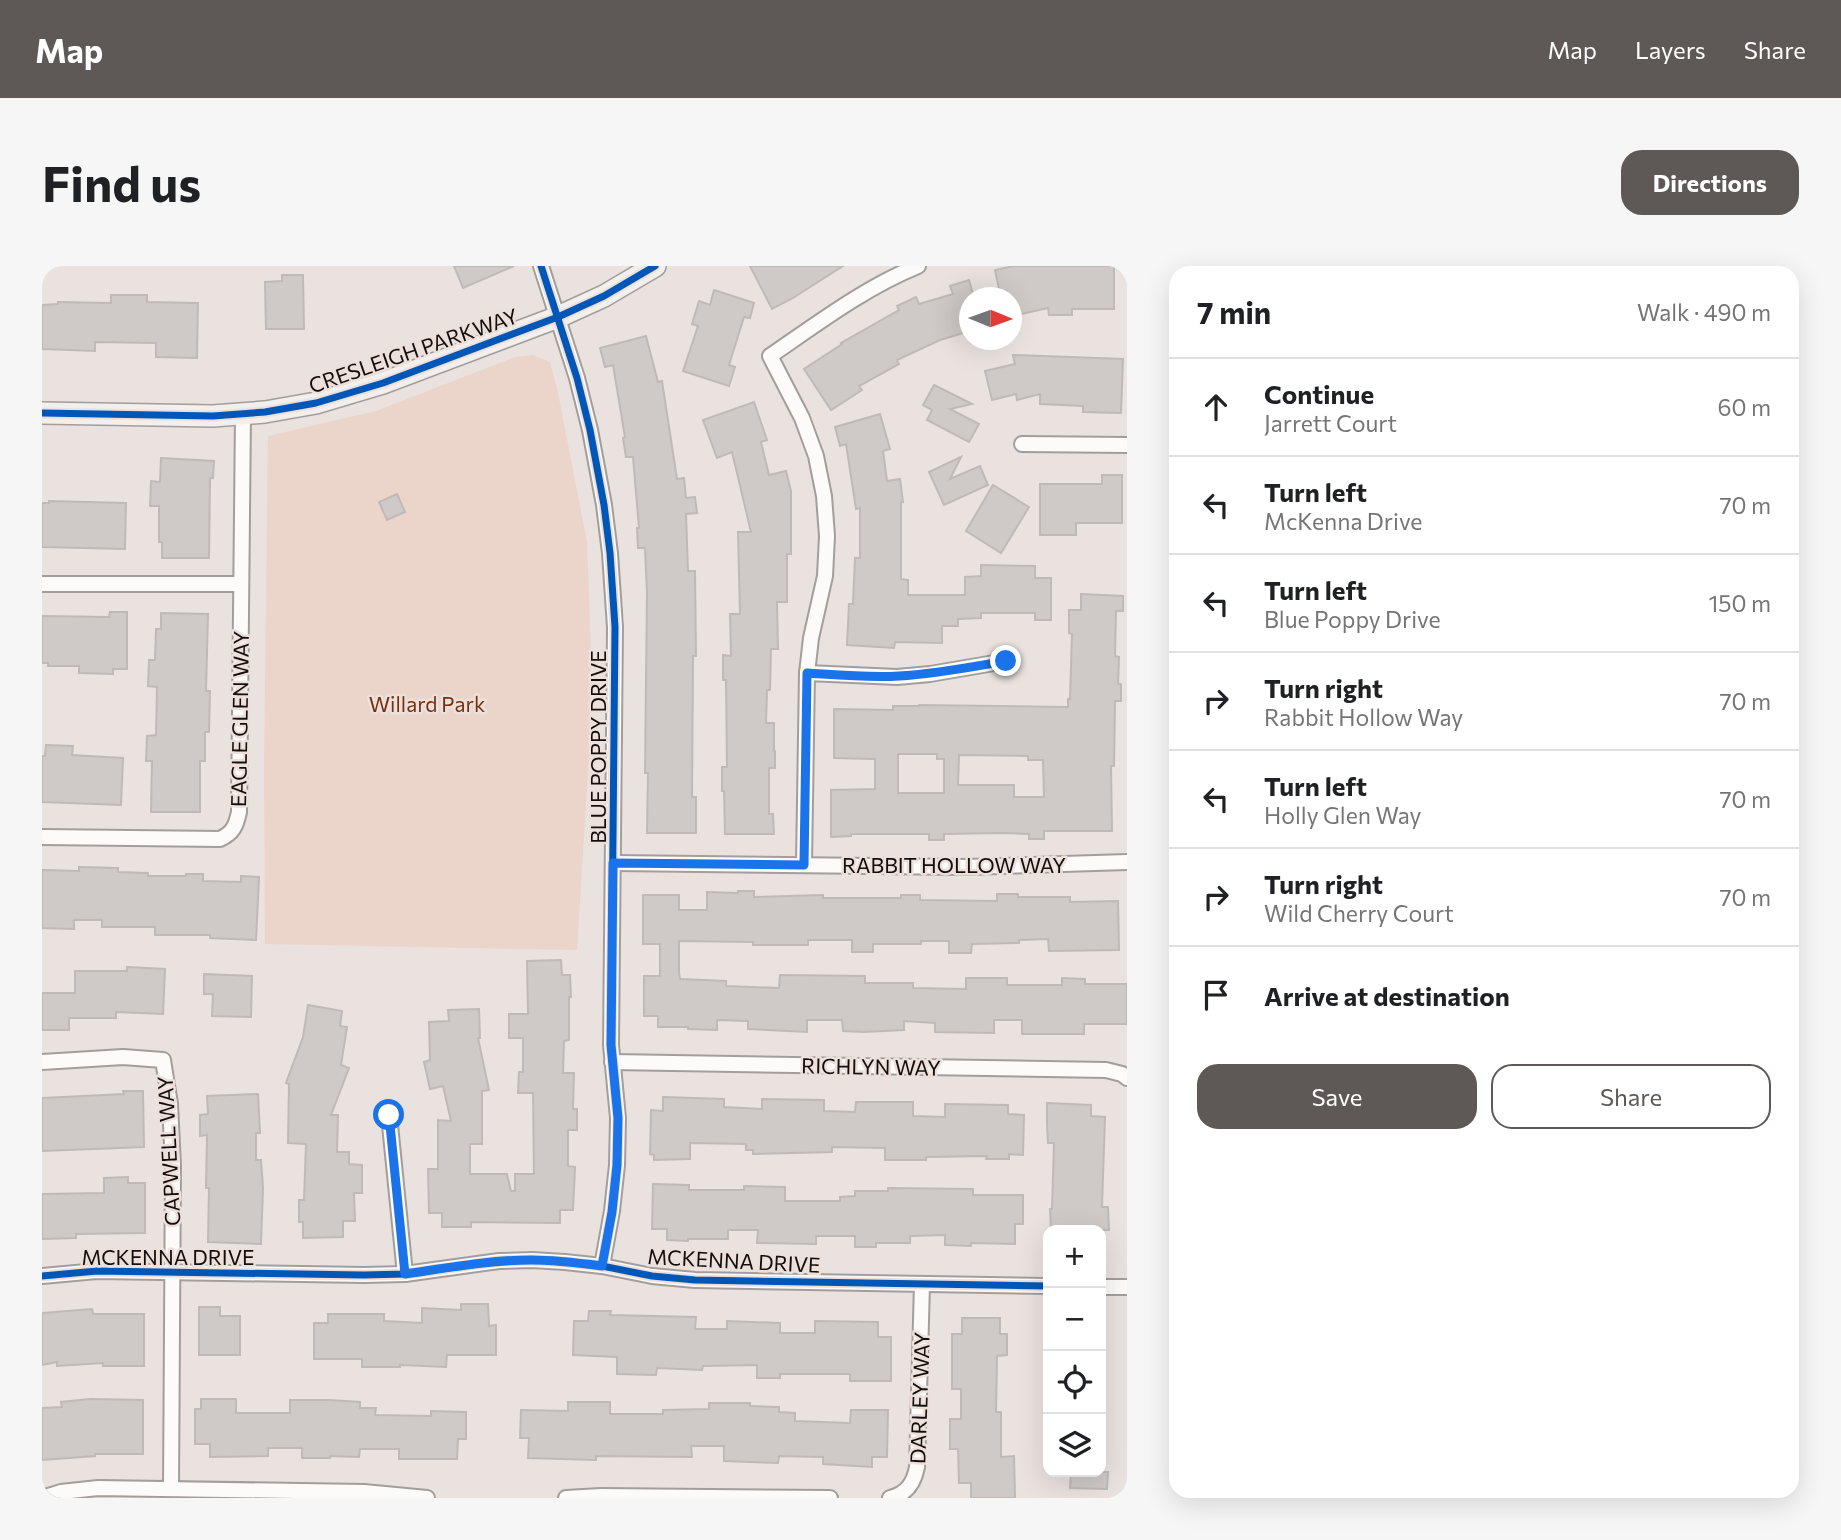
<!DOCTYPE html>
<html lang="en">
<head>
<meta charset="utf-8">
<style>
  body { margin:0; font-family:Commissioner,sans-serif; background:#f6f6f6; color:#202124 }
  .controls { position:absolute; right:21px; bottom:21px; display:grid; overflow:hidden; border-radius:14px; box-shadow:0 7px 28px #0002 }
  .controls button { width:63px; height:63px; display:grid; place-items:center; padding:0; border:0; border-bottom:2px solid #e0e0e0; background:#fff; color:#202124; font:35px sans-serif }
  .compass { position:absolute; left:917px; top:21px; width:63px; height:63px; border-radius:50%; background:#fff; box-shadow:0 7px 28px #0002; rotate:91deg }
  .stop { position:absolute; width:21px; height:21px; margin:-16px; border:5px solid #1a73e8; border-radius:50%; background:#fff }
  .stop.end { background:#1a73e8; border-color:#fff; box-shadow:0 2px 7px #0008 }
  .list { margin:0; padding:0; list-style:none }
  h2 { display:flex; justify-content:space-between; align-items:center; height:91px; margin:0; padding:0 28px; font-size:30px }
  h2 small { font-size:23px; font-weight:400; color:#757577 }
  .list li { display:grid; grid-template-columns:46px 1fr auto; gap:21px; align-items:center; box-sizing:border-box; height:98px; padding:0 28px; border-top:2px solid #e0e0e0 }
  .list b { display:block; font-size:26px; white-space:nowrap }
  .list p { margin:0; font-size:23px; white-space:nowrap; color:#757577 }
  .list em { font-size:23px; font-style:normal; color:#757577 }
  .actions { display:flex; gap:14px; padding:21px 28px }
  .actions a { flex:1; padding:16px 0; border:2px solid #5e5856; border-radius:21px; text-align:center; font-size:24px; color:#5e5856 }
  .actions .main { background:#5e5856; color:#fff }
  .icon { flex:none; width:38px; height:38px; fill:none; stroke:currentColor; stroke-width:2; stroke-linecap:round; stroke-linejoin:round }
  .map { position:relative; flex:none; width:1085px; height:1232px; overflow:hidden; border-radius:21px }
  header { display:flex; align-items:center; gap:42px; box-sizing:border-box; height:98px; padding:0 35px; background:#5e5856; color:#fff }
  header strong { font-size:33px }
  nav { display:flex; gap:38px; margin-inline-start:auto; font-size:24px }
  .intro { display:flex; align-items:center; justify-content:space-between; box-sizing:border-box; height:168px; padding:0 42px }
  h1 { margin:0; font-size:49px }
  .button { padding:18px 32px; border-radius:21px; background:#5e5856; color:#fff; font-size:24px; font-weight:700 }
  main { display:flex; gap:42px; padding:0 42px }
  aside { flex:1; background:#fff; border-radius:21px; box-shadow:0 7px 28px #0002 }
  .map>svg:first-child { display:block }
</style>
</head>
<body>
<header>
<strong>Map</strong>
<nav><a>Map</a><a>Layers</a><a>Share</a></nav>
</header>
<div class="intro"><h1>Find us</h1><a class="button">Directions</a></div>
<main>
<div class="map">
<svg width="1085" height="1232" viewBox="0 0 1085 1232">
  <rect width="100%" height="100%" fill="#e9e2df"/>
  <polygon fill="#ebd4ca" points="491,89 508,96 516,127 545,276 549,385 547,490 535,684 223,678 222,499 226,170 334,145 473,91"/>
  <g fill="#cfcac8" stroke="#bfbab8" stroke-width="2" fill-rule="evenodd">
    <polygon points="412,0 472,0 421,22"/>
    <polygon points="708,0 801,0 751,32 730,43"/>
    <polygon points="972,0 1072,0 1072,43 1030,43 1030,49 1007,49 1006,42 970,50 970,32 959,32 953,4"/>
    <polygon points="240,9 261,9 262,63 224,63 223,16 240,15"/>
    <polygon points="927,14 932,32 928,32 928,65 898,74 855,94 857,98 817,120 820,124 789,144 762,103 800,78 799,77 857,44 855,40 874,31 877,38 911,28 908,20"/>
    <polygon points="672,24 712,37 708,52 702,51 687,99 693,101 687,120 641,105 656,60 650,58 657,35 668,39"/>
    <polygon points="69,29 105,29 105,36 156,37 155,92 114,91 114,77 53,76 53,85 0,83 0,39 16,38 16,36 69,37"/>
    <polygon points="604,70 616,116 620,115 635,213 642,212 644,232 653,231 655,247 644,248 646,305 653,305 654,390 651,390 650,531 654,531 654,567 605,567 606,507 603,507 605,327 603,282 596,282 595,262 597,262 591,191 584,191 581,172 583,171 571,99 563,101 558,82"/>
    <polygon points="971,89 1081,93 1079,147 1041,146 1041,140 998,138 998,128 975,134 974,128 950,134 943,105 973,98"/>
    <polygon points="892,119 930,138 908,143 937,158 927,176 885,154 890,144 881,139"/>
    <polygon points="712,136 725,174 719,176 727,209 744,205 749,225 749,288 745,288 745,336 735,336 736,383 729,383 728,424 725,424 724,457 732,457 732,485 733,485 733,502 727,502 727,548 731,548 732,568 683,568 682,525 680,525 680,501 685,501 684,414 681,414 681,389 689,390 688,348 698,348 696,266 709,266 690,186 675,192 661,154"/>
    <polygon points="838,148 848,183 841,185 845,215 858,213 861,236 859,236 859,313 866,314 866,329 923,329 923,311 939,310 939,299 993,300 993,312 1009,312 1009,354 993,354 993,347 939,347 939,352 916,353 916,360 900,360 900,377 853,376 852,382 805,379 807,338 811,338 813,292 818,292 818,242 814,243 804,178 798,180 793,161"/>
    <polygon points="919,191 908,213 938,200 946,219 902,239 887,206"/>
    <polygon points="119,192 172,195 171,212 168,212 167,292 120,292 120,276 117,276 117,240 108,240 109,215 118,216"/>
    <polygon points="1060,209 1080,209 1080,257 1034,257 1034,269 998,269 998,218 1060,218"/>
    <polygon points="951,219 987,241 959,287 924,265"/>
    <polygon points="355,228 363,246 345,254 337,236"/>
    <polygon points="7,235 84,237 83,283 0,281 0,237 7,237"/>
    <path d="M1039,328L1081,330V345H1074L1073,390L1077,391L1076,418H1079V435H1073L1072,500H1069L1070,565H1002V573H987V568L958,567L902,568V574H887V568H809V570L789,571V524L833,523V493L792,492V443L851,444V440H877V439L1026,441V433H1028L1030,368L1027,367V344H1039ZM856,488H895V493H902V527H856ZM917,489L986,490V494H1001L1002,531H972V519H916Z"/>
    <polygon points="68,346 85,346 85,403 71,403 71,408 37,407 37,400 6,400 6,397 0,397 0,350 67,351"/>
    <polygon points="119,347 166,348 164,425 168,425 167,466 163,466 163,495 158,495 158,546 109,546 110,495 104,495 105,470 114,469 115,421 106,420 107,394 113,394 114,363 119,363"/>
    <polygon points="4,479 31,480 30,489 81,492 79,539 0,536 0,490 3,490"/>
    <polygon points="37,601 76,602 76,606 106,607 106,610 144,610 144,608 161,608 161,615 199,616 199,610 217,611 214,674 168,672 168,669 113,669 113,661 60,661 60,654 32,654 32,663 0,662 0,604 37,605"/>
    <polygon points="696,625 712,625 712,631 781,629 781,632 859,632 859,629 878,629 878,634 955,635 955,628 976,628 976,631 1028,631 1028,636 1076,635 1077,684 1007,685 1006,673 977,674 977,677 930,678 929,687 907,687 907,675 879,675 879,678 831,678 831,686 810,686 810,674 766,674 766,679 711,679 711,676 637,675 637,706 638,713 684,715 684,720 737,722 738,709 823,710 823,717 871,717 871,722 924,723 924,712 965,712 965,719 1020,719 1020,712 1043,713 1043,718 1085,718 1085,758 1042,758 1042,768 980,768 980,754 952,754 952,767 893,766 893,757 862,755 862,764 822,766 801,765 800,754 765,754 765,766 706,763 706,755 675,754 675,764 646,763 646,761 616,761 616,750 602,750 602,710 618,710 618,678 601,678 601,629 637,629 637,644 665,644 665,626 696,627"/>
    <polygon points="519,694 520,709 528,709 529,731 527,731 527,774 522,775 521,807 532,807 531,843 535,843 535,864 526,864 526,900 533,901 531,944 518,944 518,957 429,956 429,961 400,961 400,947 387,947 386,903 396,903 396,854 409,855 401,820 388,823 382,796 388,794 387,756 407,755 406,744 437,743 438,772 436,772 447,824 440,825 440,878 428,878 428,908 465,908 469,925 473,925 473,908 492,908 491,827 476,827 477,806 481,806 481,772 467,772 467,748 486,748 485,695"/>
    <polygon points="85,701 123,703 121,748 74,746 74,752 27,752 27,764 0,764 0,727 33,727 33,705 85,705"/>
    <polygon points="162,708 210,710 209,751 170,750 171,728 162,728"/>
    <polygon points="266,739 300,745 298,760 305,761 299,799 307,802 289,849 296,849 295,886 307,886 307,898 320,899 320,927 312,927 313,955 301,955 301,971 261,972 261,956 257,956 257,934 262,934 264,878 246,877 247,818 244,817 261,771"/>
    <polygon points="81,825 101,825 102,881 0,885 0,832 82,828"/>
    <polygon points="216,828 218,867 214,867 214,894 219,894 221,922 219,978 166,976 167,922 164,922 165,869 158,870 158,849 166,848 165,830"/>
    <polygon points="621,831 682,833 682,841 720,843 720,833 782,834 782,845 813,846 814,836 871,836 871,850 903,851 903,838 966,839 966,848 982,849 981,889 967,888 967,893 944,893 945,890 884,891 884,894 843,894 843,882 790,881 790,886 711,888 711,884 704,884 704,878 648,877 648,893 612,894 612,889 608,888 609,844 621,845"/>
    <polygon points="1005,837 1049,839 1049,850 1063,851 1060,941 1066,941 1067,964 1009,964 1008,943 1010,943 1012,877 1006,877 1005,858"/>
    <polygon points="86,911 86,917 103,917 103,967 34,968 34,972 0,973 0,928 62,927 62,912"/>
    <polygon points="611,918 647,919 647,924 702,924 702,920 743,921 743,935 798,935 798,931 813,930 813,925 846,925 846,922 931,923 931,929 981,929 981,958 973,958 973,978 929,977 929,980 903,979 903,969 868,970 868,977 834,977 834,981 813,981 813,970 774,970 774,978 715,977 716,964 686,964 686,973 646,973 646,975 625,974 625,963 610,963"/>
    <polygon points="419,1038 446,1038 447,1060 454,1059 454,1089 405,1089 404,1101 358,1099 358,1101 320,1101 320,1093 272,1093 272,1057 286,1057 286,1048 342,1048 342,1055 380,1057 380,1042 419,1044"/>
    <polygon points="157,1041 178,1041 178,1050 198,1050 198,1089 157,1089"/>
    <polygon points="50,1043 51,1048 102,1048 102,1100 61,1100 61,1097 15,1100 15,1096 0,1099 0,1047"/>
    <polygon points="547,1045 569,1045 568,1049 654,1051 653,1063 685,1063 685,1055 738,1057 738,1067 773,1067 773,1055 836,1056 836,1071 849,1071 849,1115 808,1115 808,1108 738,1108 738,1112 715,1112 715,1099 661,1100 660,1104 615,1102 614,1109 575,1108 575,1091 531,1089 532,1055 546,1055"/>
    <polygon points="920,1052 958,1052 958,1068 965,1068 965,1089 955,1090 954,1146 959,1146 959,1191 972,1190 973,1232 929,1232 929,1217 917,1217 916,1183 908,1183 908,1153 919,1153 919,1123 910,1123 910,1068 920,1068"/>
    <polygon points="48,1133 101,1134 101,1188 53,1188 53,1190 0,1194 0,1142 20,1141 19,1136"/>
    <polygon points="159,1133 194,1133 194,1147 248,1147 248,1134 288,1134 318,1136 318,1142 334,1142 333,1149 389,1150 389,1145 424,1146 424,1173 416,1173 415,1193 357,1193 357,1183 318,1183 317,1191 288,1190 288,1192 260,1192 260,1182 226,1182 226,1190 168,1191 168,1178 153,1178 153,1143 159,1143"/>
    <polygon points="526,1136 568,1136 568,1148 621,1148 621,1144 667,1143 667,1137 708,1137 708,1140 737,1141 737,1146 753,1147 753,1155 808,1157 809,1144 846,1144 845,1191 830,1191 830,1201 781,1198 781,1191 737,1190 736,1197 682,1195 682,1180 649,1180 650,1191 554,1190 554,1194 486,1192 487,1172 478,1172 479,1144 526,1145"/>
    <polygon points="1029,1206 1066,1206 1065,1223 1028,1222"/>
  </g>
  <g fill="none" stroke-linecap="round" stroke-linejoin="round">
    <defs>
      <g id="street">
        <polyline points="499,0 535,112 548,164 562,239 568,287 573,361 569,779 576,852 575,899 570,945 560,1000"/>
        <polyline points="980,178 1085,179"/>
        <polyline points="0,318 199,318"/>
        <polyline points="765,407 855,411 888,408 964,395"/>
        <path d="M0,571L178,573C191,567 194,560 197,546L201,148"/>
        <polyline points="571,597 924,601 1085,596"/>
        <path d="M762,599L765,407L769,372L783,310L785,270L782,230L774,190L760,152L728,90C775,58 822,22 876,0"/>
        <polyline points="0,796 81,791 121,794 128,838 131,900 129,1223"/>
        <polyline points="570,796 1064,804 1080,808 1085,812"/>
        <polyline points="347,849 363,1008"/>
        <polyline points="0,1010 55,1005 322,1009 363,1008 457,995 490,994 523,996 560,1000 610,1010 653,1014 1006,1020"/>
        <polyline points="1059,1021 1085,1021"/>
        <polyline points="0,1232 19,1226 56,1222 322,1226 385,1232"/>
        <polyline points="524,1232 559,1230 788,1232"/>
        <path d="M848,1232C865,1228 872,1217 875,1201L880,1018"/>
      </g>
      <polyline id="secondary" points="0,147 171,150 223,146 274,137 341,117 516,51 562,30 613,0"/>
    </defs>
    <use href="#street" stroke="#a39e9c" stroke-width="18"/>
    <use href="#secondary" stroke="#a39e9c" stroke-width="24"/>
    <use href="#street" stroke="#fcfbfa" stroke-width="14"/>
    <use href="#secondary" stroke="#f2efed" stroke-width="21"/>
    <defs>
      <g id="cycleway">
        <polyline points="499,0 535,112 548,164 562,239 568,287 573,361 569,779 576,852 575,899 570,945 560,1000"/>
        <polyline points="0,147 171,150 223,146 274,137 341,117 516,51 562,30 613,0"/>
        <polyline points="0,1010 55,1005 322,1009 363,1008 457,995 490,994 523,996 560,1000 610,1010 653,1014 1006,1020"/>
      </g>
    </defs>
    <use href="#cycleway" stroke="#ede0db" stroke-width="11"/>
    <use href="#cycleway" stroke="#0057b8" stroke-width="7"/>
  </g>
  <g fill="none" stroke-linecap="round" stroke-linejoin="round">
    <path stroke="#1a73e8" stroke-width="9" d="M347,849L363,1008C405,1002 447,994 489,994C513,994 537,997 560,1000L570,946L575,899L576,852L569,779L571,597L762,599L765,407C796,409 827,412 857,410C893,408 929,401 964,395"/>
  </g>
  <g text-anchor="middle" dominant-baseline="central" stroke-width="5" stroke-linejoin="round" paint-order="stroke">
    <g font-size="21" fill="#130e0d" stroke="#ede0db">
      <text transform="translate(371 84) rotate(-19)">CRESLEIGH PARKWAY</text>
      <text transform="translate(197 453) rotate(-89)">EAGLE GLEN WAY</text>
      <text transform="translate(555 481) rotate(-90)">BLUE POPPY DRIVE</text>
      <text x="912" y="598">RABBIT HOLLOW WAY</text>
      <text transform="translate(829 800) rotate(1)">RICHLYN WAY</text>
      <text transform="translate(126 885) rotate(-93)">CAPWELL WAY</text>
      <text x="126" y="990">MCKENNA DRIVE</text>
      <text transform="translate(692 994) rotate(3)">MCKENNA DRIVE</text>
      <text transform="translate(877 1132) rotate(-88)">DARLEY WAY</text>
    </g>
    <g font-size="21" fill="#75310f" stroke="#ede0db">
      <text x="385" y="437">Willard Park</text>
    </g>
  </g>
</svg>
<div class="controls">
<button>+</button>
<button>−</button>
<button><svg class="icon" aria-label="locate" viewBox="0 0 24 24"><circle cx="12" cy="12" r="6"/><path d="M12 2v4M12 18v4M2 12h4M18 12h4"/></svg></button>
<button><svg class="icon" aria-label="layers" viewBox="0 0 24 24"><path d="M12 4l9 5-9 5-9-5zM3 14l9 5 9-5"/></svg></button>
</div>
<svg class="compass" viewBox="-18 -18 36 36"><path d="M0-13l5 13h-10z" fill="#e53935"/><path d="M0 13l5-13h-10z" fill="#757577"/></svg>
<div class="stop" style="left:347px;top:849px"></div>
<div class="stop end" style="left:964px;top:395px"></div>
</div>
<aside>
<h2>7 min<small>Walk · 490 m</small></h2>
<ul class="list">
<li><svg class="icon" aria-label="ahead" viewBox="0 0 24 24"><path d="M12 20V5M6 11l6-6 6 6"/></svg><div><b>Continue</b><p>Jarrett Court</p></div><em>60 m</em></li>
<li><svg class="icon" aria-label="left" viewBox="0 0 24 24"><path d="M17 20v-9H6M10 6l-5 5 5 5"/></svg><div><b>Turn left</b><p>McKenna Drive</p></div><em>70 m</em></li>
<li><svg class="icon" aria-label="left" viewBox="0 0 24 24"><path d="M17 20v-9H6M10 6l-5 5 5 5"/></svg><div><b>Turn left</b><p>Blue Poppy Drive</p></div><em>150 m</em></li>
<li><svg class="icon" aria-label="right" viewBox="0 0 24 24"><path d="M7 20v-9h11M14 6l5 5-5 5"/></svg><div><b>Turn right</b><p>Rabbit Hollow Way</p></div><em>70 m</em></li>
<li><svg class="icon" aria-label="left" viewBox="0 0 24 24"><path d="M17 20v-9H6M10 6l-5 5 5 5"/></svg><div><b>Turn left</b><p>Holly Glen Way</p></div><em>70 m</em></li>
<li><svg class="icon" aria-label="right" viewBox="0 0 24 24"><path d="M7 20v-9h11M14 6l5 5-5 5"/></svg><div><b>Turn right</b><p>Wild Cherry Court</p></div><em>70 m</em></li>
<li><svg class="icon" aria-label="arrive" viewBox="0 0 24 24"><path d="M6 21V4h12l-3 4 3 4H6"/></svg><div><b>Arrive at destination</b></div></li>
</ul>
<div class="actions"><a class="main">Save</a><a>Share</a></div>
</aside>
</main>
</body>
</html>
